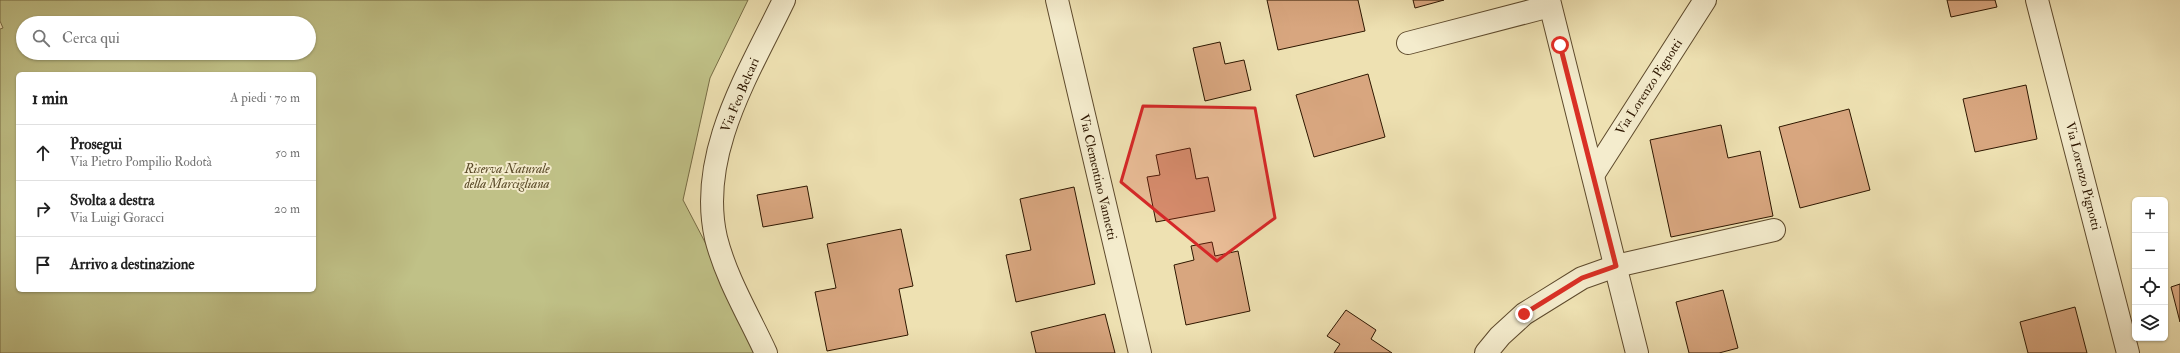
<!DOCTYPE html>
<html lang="it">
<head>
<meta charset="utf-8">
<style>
  body { margin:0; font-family:"IM FELL Double Pica",serif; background:#f2f2f2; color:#222 }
  .controls { position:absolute; right:12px; bottom:12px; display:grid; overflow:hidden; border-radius:6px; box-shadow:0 1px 3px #0004 }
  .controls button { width:36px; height:36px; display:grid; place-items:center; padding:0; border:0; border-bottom:1px solid #e0e0e0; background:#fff; color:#222; font:20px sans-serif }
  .stop { position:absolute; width:12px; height:12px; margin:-9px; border:3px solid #d93025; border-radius:50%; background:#fff }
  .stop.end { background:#d93025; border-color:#fff; box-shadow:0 1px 4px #0008 }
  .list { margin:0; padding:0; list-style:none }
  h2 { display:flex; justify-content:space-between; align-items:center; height:52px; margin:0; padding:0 16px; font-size:17px }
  h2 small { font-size:13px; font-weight:400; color:#767676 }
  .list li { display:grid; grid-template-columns:26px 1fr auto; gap:12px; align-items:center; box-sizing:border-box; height:56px; padding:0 16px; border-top:1px solid #e0e0e0 }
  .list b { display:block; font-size:15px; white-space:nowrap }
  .list p { margin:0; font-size:13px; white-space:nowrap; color:#767676 }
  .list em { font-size:13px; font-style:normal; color:#767676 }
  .icon { flex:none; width:22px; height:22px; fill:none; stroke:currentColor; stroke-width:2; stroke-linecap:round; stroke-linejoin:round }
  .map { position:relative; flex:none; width:2180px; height:353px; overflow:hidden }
  .search { position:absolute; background:#fff; box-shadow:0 1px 3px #0004; left:16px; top:16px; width:300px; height:44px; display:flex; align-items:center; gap:10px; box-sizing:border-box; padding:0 14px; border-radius:22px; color:#767676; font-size:15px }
  .panel { position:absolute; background:#fff; box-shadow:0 1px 3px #0004; left:16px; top:72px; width:300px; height:220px; border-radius:6px }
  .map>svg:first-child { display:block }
</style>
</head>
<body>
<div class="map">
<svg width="2180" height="353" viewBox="0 0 2180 353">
  <rect width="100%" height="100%" fill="#eee1b2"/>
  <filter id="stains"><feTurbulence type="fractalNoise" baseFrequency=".005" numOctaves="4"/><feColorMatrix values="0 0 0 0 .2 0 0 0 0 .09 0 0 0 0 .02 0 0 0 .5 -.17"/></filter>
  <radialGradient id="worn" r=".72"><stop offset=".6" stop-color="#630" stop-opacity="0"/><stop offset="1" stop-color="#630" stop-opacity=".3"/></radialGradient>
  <path fill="#c0c187" stroke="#776c44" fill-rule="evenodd" d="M0,0H748L710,78L683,200L763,353H0V29L3,28L0,21ZM23,23H309V53H23ZM18,74H314V290H18Z"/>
  <g fill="#d8a67f" stroke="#2e1700">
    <polygon points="1267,0 1358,0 1365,31 1278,50"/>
    <polygon points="1413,0 1444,0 1415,8"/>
    <polygon points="1947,0 1995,0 1997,7 1951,17"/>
    <polygon points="1220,42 1225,64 1244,60 1251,90 1205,101 1193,48"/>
    <polygon points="1368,74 1385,137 1314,157 1296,95"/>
    <polygon points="2026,85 2037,139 1975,152 1963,99"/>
    <polygon points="1849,109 1870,190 1800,208 1779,127"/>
    <polygon points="1721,125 1728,158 1760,151 1773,216 1671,237 1650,140"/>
    <polygon points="1190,148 1196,179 1208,177 1215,211 1156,222 1147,177 1160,175 1156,155"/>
    <polygon points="807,186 813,218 763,227 757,195"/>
    <polygon points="1074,187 1095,284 1016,302 1006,255 1031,250 1020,199"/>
    <polygon points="901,229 913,286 899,289 908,335 827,351 815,292 836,288 827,244"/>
    <polygon points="1212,242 1215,256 1238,251 1250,311 1186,325 1174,265 1194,260 1191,246"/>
    <polygon points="2180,284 2180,322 2171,287"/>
    <polygon points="1723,290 1738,348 1719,353 1689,353 1676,302"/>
    <polygon points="2075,307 2087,353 2028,353 2020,322"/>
    <polygon points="1346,310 1376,330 1371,339 1392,353 1334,353 1340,344 1327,336"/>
    <polygon points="1105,314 1115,353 1036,353 1031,332"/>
  </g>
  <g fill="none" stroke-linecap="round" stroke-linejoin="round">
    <defs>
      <g id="minor">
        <polyline points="1057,0 1140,353"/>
        <polyline points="1549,0 1637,353"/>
        <polyline points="2037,0 2128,353"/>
        <polyline points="1408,43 1550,6"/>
        <polyline points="1593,175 1705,0"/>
        <path d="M766,353C749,316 726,278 716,238C697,154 749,73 784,0"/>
        <polyline points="1486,353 1500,336 1524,314 1582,278 1616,266 1774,230"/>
      </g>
    </defs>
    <use href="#minor" stroke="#5e4a2c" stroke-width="24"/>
    <use href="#minor" stroke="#f4eccd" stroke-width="22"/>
  </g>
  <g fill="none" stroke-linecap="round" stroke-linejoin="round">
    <polyline stroke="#d93025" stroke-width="5" points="1524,314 1582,278 1616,266 1560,45"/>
  </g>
  <path fill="#d62828" fill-opacity="0.2" stroke="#d62828" stroke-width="3" stroke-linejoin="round" d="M1143,106L1255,108L1275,218L1217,261L1121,182Z"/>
  <g text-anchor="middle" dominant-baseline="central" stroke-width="4" stroke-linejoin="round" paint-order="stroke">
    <g font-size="13" fill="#2e1700" stroke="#f4eccd">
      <text transform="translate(1649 87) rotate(-57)">Via Lorenzo Pignotti</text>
      <text transform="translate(740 95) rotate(-67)">Via Feo Belcari</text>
      <text transform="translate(2083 176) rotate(76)">Via Lorenzo Pignotti</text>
      <text transform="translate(1098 177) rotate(77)">Via Clementino Vannetti</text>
    </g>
    <g font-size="13" font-style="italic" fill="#5a4a28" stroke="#f4eccd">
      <text x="507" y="169">Riserva Naturale<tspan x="507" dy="15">della Marcigliana</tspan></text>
    </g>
  </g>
  <rect width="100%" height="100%" filter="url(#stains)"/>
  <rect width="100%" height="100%" fill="url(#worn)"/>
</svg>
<div class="controls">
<button>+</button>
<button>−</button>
<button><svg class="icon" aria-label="locate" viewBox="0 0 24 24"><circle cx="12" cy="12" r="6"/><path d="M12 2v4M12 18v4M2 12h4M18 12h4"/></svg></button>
<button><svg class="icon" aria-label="layers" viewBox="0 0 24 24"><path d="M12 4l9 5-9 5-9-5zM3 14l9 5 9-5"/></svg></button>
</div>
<div class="stop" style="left:1560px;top:45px"></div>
<div class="stop end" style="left:1524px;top:314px"></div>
<div class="search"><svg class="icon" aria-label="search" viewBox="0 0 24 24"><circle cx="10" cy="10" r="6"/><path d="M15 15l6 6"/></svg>Cerca qui</div>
<section class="panel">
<h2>1 min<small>A piedi · 70 m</small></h2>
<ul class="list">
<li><svg class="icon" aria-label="ahead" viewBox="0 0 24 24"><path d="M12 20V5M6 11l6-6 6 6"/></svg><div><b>Prosegui</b><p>Via Pietro Pompilio Rodotà</p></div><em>50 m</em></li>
<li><svg class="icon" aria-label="right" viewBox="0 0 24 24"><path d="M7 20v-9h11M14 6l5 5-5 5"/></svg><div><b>Svolta a destra</b><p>Via Luigi Goracci</p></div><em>20 m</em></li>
<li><svg class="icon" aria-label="arrive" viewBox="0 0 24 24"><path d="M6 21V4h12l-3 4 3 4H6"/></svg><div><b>Arrivo a destinazione</b></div></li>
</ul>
</section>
</div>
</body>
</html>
